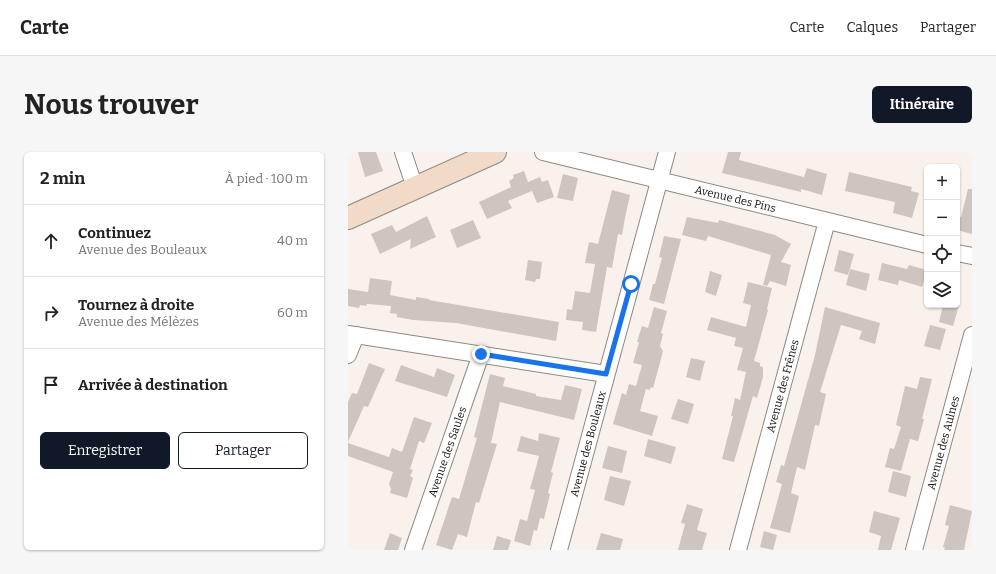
<!DOCTYPE html>
<html lang="fr">
<head>
<meta charset="utf-8">
<style>
  body { margin:0; font-family:Bitter,serif; background:#f6f6f6; color:#222 }
  .controls { position:absolute; right:12px; top:12px; display:grid; overflow:hidden; border-radius:6px; box-shadow:0 1px 3px #0004 }
  .controls button { width:36px; height:36px; display:grid; place-items:center; padding:0; border:0; border-bottom:1px solid #e0e0e0; background:#fff; color:#222; font:20px sans-serif }
  .stop { position:absolute; width:12px; height:12px; margin:-9px; border:3px solid #1a73e8; border-radius:50%; background:#fff }
  .stop.end { background:#1a73e8; border-color:#fff; box-shadow:0 1px 4px #0008 }
  .list { margin:0; padding:0; list-style:none }
  h2 { display:flex; justify-content:space-between; align-items:center; height:52px; margin:0; padding:0 16px; font-size:17px }
  h2 small { font-size:13px; font-weight:400; color:#767676 }
  .list li { display:grid; grid-template-columns:26px 1fr auto; gap:12px; align-items:center; box-sizing:border-box; height:72px; padding:0 16px; border-top:1px solid #e0e0e0 }
  .list b { display:block; font-size:15px; white-space:nowrap }
  .list p { margin:0; font-size:13px; white-space:nowrap; color:#767676 }
  .list em { font-size:13px; font-style:normal; color:#767676 }
  .actions { display:flex; gap:8px; padding:12px 16px }
  .actions a { flex:1; padding:9px 0; border:1px solid #111827; border-radius:6px; text-align:center; font-size:14px; color:#111827 }
  .actions .main { background:#111827; color:#fff }
  .icon { flex:none; width:22px; height:22px; fill:none; stroke:currentColor; stroke-width:2; stroke-linecap:round; stroke-linejoin:round }
  .map { position:relative; flex:none; width:624px; height:398px; overflow:hidden; border-radius:6px }
  header { display:flex; align-items:center; gap:24px; box-sizing:border-box; height:56px; padding:0 20px; background:#fff; border-bottom:1px solid #e0e0e0 }
  header strong { font-size:19px }
  nav { display:flex; gap:22px; margin-inline-start:auto; font-size:14px }
  .intro { display:flex; align-items:center; justify-content:space-between; box-sizing:border-box; height:96px; padding:0 24px }
  h1 { margin:0; font-size:28px }
  .button { padding:10px 18px; border-radius:6px; background:#111827; color:#fff; font-size:14px; font-weight:700 }
  main { display:flex; gap:24px; padding:0 24px }
  aside { flex:1; background:#fff; border-radius:6px; box-shadow:0 1px 3px #0004 }
  .map>svg:first-child { display:block }
</style>
</head>
<body>
<header>
<strong>Carte</strong>
<nav><a>Carte</a><a>Calques</a><a>Partager</a></nav>
</header>
<div class="intro"><h1>Nous trouver</h1><a class="button">Itinéraire</a></div>
<main>
<aside>
<h2>2 min<small>À pied · 100 m</small></h2>
<ul class="list">
<li><svg class="icon" aria-label="ahead" viewBox="0 0 24 24"><path d="M12 20V5M6 11l6-6 6 6"/></svg><div><b>Continuez</b><p>Avenue des Bouleaux</p></div><em>40 m</em></li>
<li><svg class="icon" aria-label="right" viewBox="0 0 24 24"><path d="M7 20v-9h11M14 6l5 5-5 5"/></svg><div><b>Tournez à droite</b><p>Avenue des Mélèzes</p></div><em>60 m</em></li>
<li><svg class="icon" aria-label="arrive" viewBox="0 0 24 24"><path d="M6 21V4h12l-3 4 3 4H6"/></svg><div><b>Arrivée à destination</b></div></li>
</ul>
<div class="actions"><a class="main">Enregistrer</a><a>Partager</a></div>
</aside>
<div class="map">
<svg width="624" height="398" viewBox="0 0 624 398">
  <rect width="100%" height="100%" fill="#f9f2ec"/>
  <g fill="#cdc6c0">
    <polygon points="10,0 28,0 35,19 17,25"/>
    <polygon points="380,0 393,0 391,8 456,25 459,16 479,22 474,43 453,37 453,40 374,21"/>
    <polygon points="176,19 180,30 192,25 194,30 200,28 206,45 189,51 184,39 160,49 164,56 139,67 131,50 163,35 161,29 166,26 165,23"/>
    <polygon points="501,20 564,35 563,39 571,41 564,66 545,61 547,50 497,39"/>
    <polygon points="215,22 230,26 225,49 209,46"/>
    <polygon points="620,37 624,37 624,82 609,78 609,65 613,65"/>
    <polygon points="264,38 282,43 277,66 274,83 270,82 264,116 259,115 248,180 234,178 235,170 218,168 219,157 224,158 227,139 242,141 247,112 237,111 241,90 250,92"/>
    <polygon points="79,64 88,85 62,97 63,87 32,102 23,82 44,73 48,80"/>
    <polygon points="339,65 370,71 371,68 427,83 443,92 433,110 443,113 438,134 422,129 419,134 415,133 423,103 360,84 358,89 334,83"/>
    <polygon points="125,68 133,86 109,96 102,78"/>
    <polygon points="316,84 333,87 316,152 301,148 305,132 307,132 314,106 311,105"/>
    <polygon points="491,98 506,102 500,123 486,119"/>
    <polygon points="180,108 194,110 192,127 188,127 187,130 177,128"/>
    <polygon points="534,111 559,117 561,113 579,118 574,135 551,128 550,133 530,128"/>
    <polygon points="502,117 522,122 518,139 498,133"/>
    <polygon points="362,119 374,123 368,144 357,140"/>
    <polygon points="22,126 44,129 42,143 68,148 68,145 81,147 81,148 211,170 208,189 108,171 65,168 49,165 49,162 42,161 43,154 19,152 18,154 12,153 11,156 0,154 0,137 20,140"/>
    <polygon points="400,130 424,136 419,157 420,158 406,209 412,211 412,214 415,215 415,225 409,246 405,244 386,310 374,307 385,264 383,264 387,246 392,248 398,220 389,218 395,196 386,194 388,186 359,178 363,165 398,175 403,153 395,151"/>
    <polygon points="595,153 611,153 605,174 591,170"/>
    <polygon points="306,155 319,159 313,181 315,182 312,194 315,199 310,218 305,236 303,235 302,238 298,237 292,259 310,264 304,284 265,272 274,241 278,243 281,232 288,234 294,213 285,211 291,190 289,190 294,174 300,176"/>
    <polygon points="477,155 532,171 527,192 511,187 514,179 493,173 472,240 478,242 471,274 467,273 457,318 449,315 443,341 451,344 442,381 422,376 434,332 428,330 433,313 436,314 467,203"/>
    <polygon points="582,173 598,177 592,198 576,194"/>
    <polygon points="343,206 357,209 352,229 338,225"/>
    <polygon points="21,211 37,217 20,255 16,254 0,290 0,250 4,241 9,242"/>
    <polygon points="53,213 86,225 89,216 107,223 99,245 47,229"/>
    <polygon points="142,222 157,226 155,234 188,242 188,244 213,248 217,233 234,237 226,268 152,250 143,291 149,292 131,351 128,350 119,385 110,382 104,398 88,393 104,345 111,347 129,286 126,285"/>
    <polygon points="572,225 584,227 574,267 576,267 570,289 562,287 553,319 537,315 542,296 546,297 553,275 548,273 557,234 569,237"/>
    <polygon points="330,247 346,252 340,272 323,267"/>
    <polygon points="66,265 84,271 76,291 71,289 62,317 65,318 62,324 65,326 59,346 42,341 43,337 41,332 45,320 0,304 0,291 41,305 44,296 54,300"/>
    <polygon points="191,281 212,286 203,320 205,321 200,341 202,342 196,367 192,366 189,379 186,378 182,394 166,389 172,367 179,369 187,338 182,337 191,304 169,299 173,284 190,289"/>
    <polygon points="300,287 328,295 323,312 296,304"/>
    <polygon points="260,294 279,299 274,321 254,316"/>
    <polygon points="545,319 563,324 558,345 540,340"/>
    <polygon points="262,324 283,329 276,354 256,348"/>
    <polygon points="339,352 355,357 349,378 359,381 354,398 330,398 337,372 333,371"/>
    <polygon points="602,353 624,359 616,398 596,398 597,396 595,395 601,374 597,373"/>
    <polygon points="526,359 552,366 543,398 530,398 533,384 521,380"/>
    <polygon points="416,379 429,383 425,398 412,395"/>
    <polygon points="42,381 54,386 50,398 36,398"/>
    <polygon points="253,381 275,387 272,398 248,398"/>
    <polygon points="149,384 163,388 160,398 145,398"/>
  </g>
  <g fill="none" stroke-linecap="round" stroke-linejoin="round">
    <defs>
      <g id="minor">
        <polyline points="55,0 67,36"/>
        <path id="s1" d="M195,0L579,93"/>
        <polyline points="609,101 624,104"/>
        <polyline points="0,182 258,222"/>
        <polyline points="0,203 8,183"/>
        <path id="s2" d="M65,398L133,202"/>
        <path id="s3" d="M211,398L319,0"/>
        <path id="s4" d="M390,398L479,69"/>
        <path id="s5" d="M566,398L624,183"/>
      </g>
      <polyline id="secondary" points="0,66 147,0"/>
    </defs>
    <use href="#minor" stroke="#8f8883" stroke-width="18"/>
    <use href="#secondary" stroke="#8f8883" stroke-width="24"/>
    <use href="#minor" stroke="#fff" stroke-width="16"/>
    <use href="#secondary" stroke="#f1dbc8" stroke-width="22"/>
  </g>
  <g fill="none" stroke-linecap="round" stroke-linejoin="round">
    <polyline stroke="#1a73e8" stroke-width="5" points="133,202 258,222 283,132"/>
  </g>
  <g text-anchor="middle" dominant-baseline="central" stroke-width="3" stroke-linejoin="round" paint-order="stroke">
    <g font-size="11" fill="#120f0d" stroke="#fff">
      <text stroke="none"><textPath href="#s1" startOffset="198">Avenue des Pins</textPath></text>
      <text stroke="none"><textPath href="#s4" startOffset="170">Avenue des Frênes</textPath></text>
      <text stroke="none"><textPath href="#s5" startOffset="111">Avenue des Aulnes</textPath></text>
      <text stroke="none"><textPath href="#s3" startOffset="110">Avenue des Bouleaux</textPath></text>
      <text stroke="none"><textPath href="#s2" startOffset="104">Avenue des Saules</textPath></text>
    </g>
  </g>
</svg>
<div class="controls">
<button>+</button>
<button>−</button>
<button><svg class="icon" aria-label="locate" viewBox="0 0 24 24"><circle cx="12" cy="12" r="6"/><path d="M12 2v4M12 18v4M2 12h4M18 12h4"/></svg></button>
<button><svg class="icon" aria-label="layers" viewBox="0 0 24 24"><path d="M12 4l9 5-9 5-9-5zM3 14l9 5 9-5"/></svg></button>
</div>
<div class="stop" style="left:283px;top:132px"></div>
<div class="stop end" style="left:133px;top:202px"></div>
</div>
</main>
</body>
</html>
